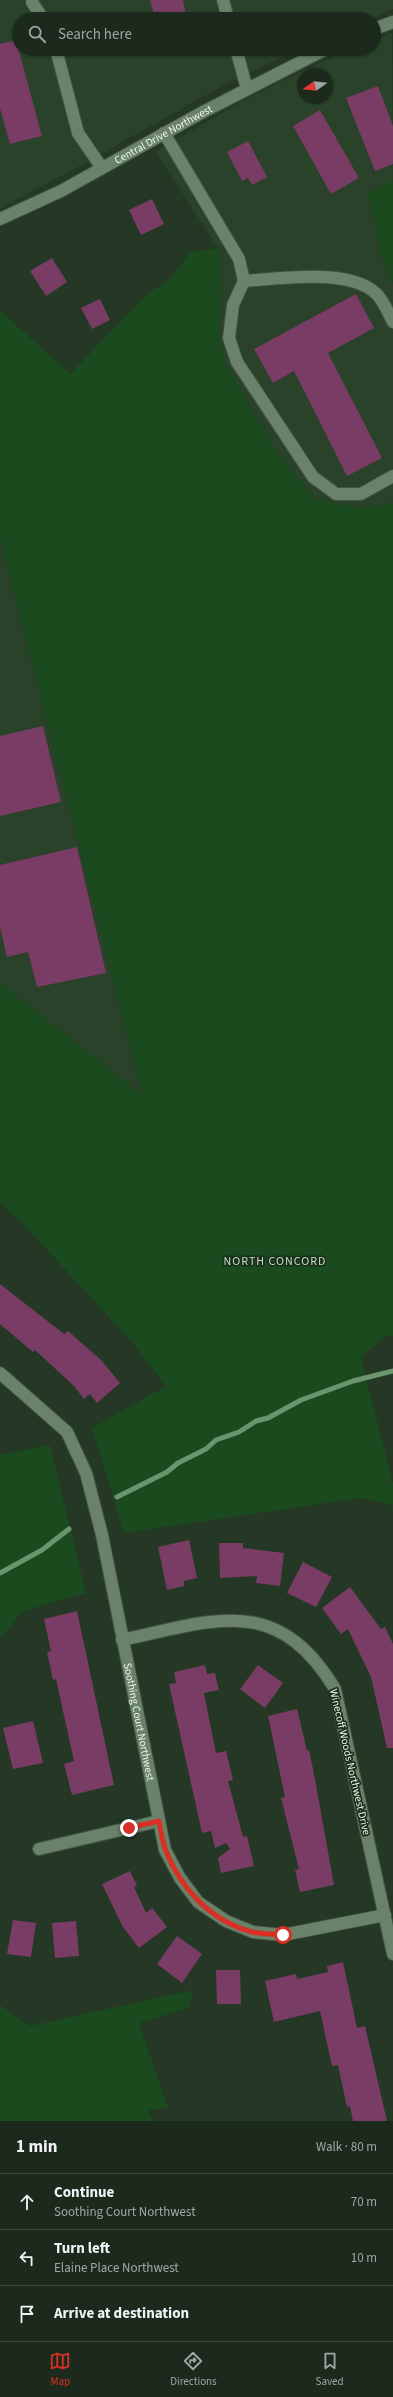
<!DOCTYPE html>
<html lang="en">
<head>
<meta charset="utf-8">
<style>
  body { margin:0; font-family:"Source Sans 3",sans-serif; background:#283629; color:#f1f3f6 }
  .compass { position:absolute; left:297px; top:68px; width:36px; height:36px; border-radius:50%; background:#1b2a1c; box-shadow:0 1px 3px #0004; rotate:256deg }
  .stop { position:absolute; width:12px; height:12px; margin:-9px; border:3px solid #d93025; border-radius:50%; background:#fff }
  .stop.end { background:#d93025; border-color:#fff; box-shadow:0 1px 4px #0008 }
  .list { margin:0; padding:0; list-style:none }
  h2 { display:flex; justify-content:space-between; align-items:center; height:52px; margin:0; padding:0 16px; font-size:17px }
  h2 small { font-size:13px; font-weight:400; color:#a0a7a3 }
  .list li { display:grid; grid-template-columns:26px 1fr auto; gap:12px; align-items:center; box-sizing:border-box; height:56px; padding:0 16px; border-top:1px solid #39463b }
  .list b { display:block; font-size:15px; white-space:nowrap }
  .list p { margin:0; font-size:13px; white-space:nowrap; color:#a0a7a3 }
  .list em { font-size:13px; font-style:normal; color:#a0a7a3 }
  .icon { flex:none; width:22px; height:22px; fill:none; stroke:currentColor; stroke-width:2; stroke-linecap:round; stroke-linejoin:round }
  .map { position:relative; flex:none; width:393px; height:2121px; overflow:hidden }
  .search { position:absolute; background:#1b2a1c; box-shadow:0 1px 3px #0004; left:12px; right:12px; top:12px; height:44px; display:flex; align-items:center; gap:10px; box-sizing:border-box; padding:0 14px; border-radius:22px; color:#a0a7a3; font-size:15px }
  .sheet { height:220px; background:#1b2a1c }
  nav { display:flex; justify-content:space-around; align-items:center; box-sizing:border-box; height:56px; border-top:1px solid #39463b; background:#1b2a1c; font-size:11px; color:#a0a7a3 }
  nav a { display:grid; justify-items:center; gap:2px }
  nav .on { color:#d93025 }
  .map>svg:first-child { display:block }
</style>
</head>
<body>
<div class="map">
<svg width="393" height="2121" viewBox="0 0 393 2121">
  <rect width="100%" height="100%" fill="#243825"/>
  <g fill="#294229" fill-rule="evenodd">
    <polygon points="0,0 393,0 393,9 369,19 19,19 19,49 299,49 224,85 69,172 0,208"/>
    <path d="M392,33L393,182L368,193L384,263L393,283V503L360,508L316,499L277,454L225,363L218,330L222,290L218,248L155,152L250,97L298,73L352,49H374V40ZM303,74H327V98H303Z"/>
    <polygon points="0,536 143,1097 0,983"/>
  </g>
  <g fill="#1a4a1d">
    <polygon points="393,182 393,283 384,263 368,193"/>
    <polygon points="218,248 222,290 218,330 225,363 277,454 316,499 360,508 393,503 393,1336 385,1337 361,1357 393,1484 393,1505 360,1498 124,1533 92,1428 166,1386 131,1341 23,1224 0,1203 0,983 143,1096 0,536 0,310 70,374 147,294 171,278 190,252"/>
    <polygon points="50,1445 86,1593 23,1611 0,1638 0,1455"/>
    <polygon points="193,1990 189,2008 139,2023 168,2108 147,2110 153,2121 0,2121 0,2005 30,2026"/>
  </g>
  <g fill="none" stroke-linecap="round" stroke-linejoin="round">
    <g stroke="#6b966d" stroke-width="5">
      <polyline points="117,1497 167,1472 178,1463 206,1449 216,1440 239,1432 256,1421 268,1418 301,1400 353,1381 393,1371"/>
      <polyline points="0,1573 42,1550 69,1529"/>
    </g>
  </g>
  <g fill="#793c64">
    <polygon points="150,0 183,0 187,19 155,19"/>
    <polygon points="16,40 42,136 10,144 0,108 0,44"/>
    <polygon points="378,86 393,126 393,164 375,171 346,98"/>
    <polygon points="320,110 359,178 331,194 293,126"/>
    <polygon points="248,141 267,177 252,185 248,178 242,181 227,152"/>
    <polygon points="152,199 164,224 141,235 129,210"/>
    <polygon points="52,258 67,282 46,296 30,271"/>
    <polygon points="356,294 374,328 328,353 382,458 347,476 294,371 273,383 254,349"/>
    <polygon points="100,299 110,320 92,329 81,308"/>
    <polygon points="43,726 61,802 0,816 0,736"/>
    <polygon points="77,847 106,973 37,987 28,952 7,957 0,927 0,865"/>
    <polygon points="0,1284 64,1334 68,1331 102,1361 120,1383 97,1403 90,1394 84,1399 74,1386 35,1350 33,1352 0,1324"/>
    <polygon points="189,1540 197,1578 184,1581 184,1586 167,1590 158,1547"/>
    <polygon points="219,1543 243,1543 243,1548 284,1553 280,1586 256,1583 257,1576 220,1578"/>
    <polygon points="303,1562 332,1577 316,1607 287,1593"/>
    <polygon points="350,1587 381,1629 385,1627 393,1644 393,1748 387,1748 371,1677 348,1629 341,1634 322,1608"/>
    <polygon points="77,1611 114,1785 72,1795 64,1764 74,1761 56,1679 53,1680 47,1652 51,1651 44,1619"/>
    <polygon points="205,1665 207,1674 215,1673 219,1690 204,1693 216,1753 226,1751 233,1780 228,1781 243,1837 247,1836 254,1866 221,1873 218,1858 230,1849 226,1843 215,1848 211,1831 202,1833 169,1684 176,1683 174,1672"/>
    <polygon points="258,1665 283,1683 265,1708 240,1689"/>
    <polygon points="297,1709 307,1751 309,1750 314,1774 334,1885 300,1892 295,1870 299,1869 281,1798 285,1797 268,1716"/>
    <polygon points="33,1721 43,1763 13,1769 3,1728"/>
    <polygon points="130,1871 137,1886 134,1887 146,1913 152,1908 167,1927 139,1948 123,1927 102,1884"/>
    <polygon points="13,1920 36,1923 31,1957 7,1954"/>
    <polygon points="76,1921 79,1956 55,1958 52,1923"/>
    <polygon points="177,1936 202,1954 182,1983 157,1964"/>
    <polygon points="343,1962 357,2028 365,2026 387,2121 353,2121 350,2106 347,2107 338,2065 332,2066 320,2011 274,2022 265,1981 296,1974 297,1979 328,1972 327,1966"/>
    <polygon points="216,1970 240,1970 241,2004 217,2004"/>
  </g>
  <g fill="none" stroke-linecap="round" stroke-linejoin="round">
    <defs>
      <g id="minor">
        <polyline points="223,0 228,19"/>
        <polyline points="32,2 43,19"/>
        <polyline points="374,29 393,22"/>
        <polyline points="56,49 78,133 102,168"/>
        <polyline points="236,49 247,89"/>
        <polyline points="164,133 239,259 244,281 233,305 229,338 237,362 313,477 336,494 361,494 393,476"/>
        <path id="s1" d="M0,219L61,191L201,113L326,49"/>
        <path d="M244,281C279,279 356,266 380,298C385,305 389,314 393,322"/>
        <path id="s2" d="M0,1373L67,1432L86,1473L102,1535L165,1850L180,1878L198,1902L226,1921L253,1932L283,1935L385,1915"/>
        <path d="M122,1640C214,1620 277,1593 335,1689L393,1954"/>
        <polyline points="39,1849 159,1821"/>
      </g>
    </defs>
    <use href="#minor" stroke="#415342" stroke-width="14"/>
    <use href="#minor" stroke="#6a816a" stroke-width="12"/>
  </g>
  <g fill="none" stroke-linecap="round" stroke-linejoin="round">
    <path stroke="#d93025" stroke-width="5" d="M129,1828L159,1821C161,1831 162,1842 166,1851C181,1889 211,1921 252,1932C262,1934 273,1934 283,1935"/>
  </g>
  <g text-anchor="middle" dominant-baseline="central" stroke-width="3.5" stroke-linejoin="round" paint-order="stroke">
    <g font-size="11" fill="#eaf7ea" stroke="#1b2e1b">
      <text stroke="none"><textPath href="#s1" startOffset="184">Central Drive Northwest</textPath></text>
      <text stroke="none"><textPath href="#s2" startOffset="389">Soothing Court Northwest</textPath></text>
      <text transform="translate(350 1762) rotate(77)">Winecoff Woods Northwest Drive</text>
    </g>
    <g font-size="12" letter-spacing="1" fill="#c2dbc2" stroke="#1b2e1b">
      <text x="275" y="1261">NORTH CONCORD</text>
    </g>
  </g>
</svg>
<svg class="compass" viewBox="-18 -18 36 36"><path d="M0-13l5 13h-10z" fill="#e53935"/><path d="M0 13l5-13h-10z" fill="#a0a7a3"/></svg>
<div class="stop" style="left:283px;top:1935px"></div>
<div class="stop end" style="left:129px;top:1828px"></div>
<div class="search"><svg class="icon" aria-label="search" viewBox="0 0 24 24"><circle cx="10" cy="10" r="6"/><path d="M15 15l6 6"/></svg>Search here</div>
</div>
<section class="sheet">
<h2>1 min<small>Walk · 80 m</small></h2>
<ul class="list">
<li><svg class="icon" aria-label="ahead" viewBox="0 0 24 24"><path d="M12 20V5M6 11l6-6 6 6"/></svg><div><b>Continue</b><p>Soothing Court Northwest</p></div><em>70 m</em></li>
<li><svg class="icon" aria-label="left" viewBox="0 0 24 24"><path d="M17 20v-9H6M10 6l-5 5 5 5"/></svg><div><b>Turn left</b><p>Elaine Place Northwest</p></div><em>10 m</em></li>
<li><svg class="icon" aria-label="arrive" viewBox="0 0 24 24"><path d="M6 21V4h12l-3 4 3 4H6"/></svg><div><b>Arrive at destination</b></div></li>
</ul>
</section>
<nav>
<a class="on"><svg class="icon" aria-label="map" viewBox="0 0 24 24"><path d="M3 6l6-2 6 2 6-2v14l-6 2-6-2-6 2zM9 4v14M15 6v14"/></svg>Map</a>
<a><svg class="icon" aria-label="directions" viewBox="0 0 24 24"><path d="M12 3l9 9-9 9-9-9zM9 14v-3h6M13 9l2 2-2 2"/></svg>Directions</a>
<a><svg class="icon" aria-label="saved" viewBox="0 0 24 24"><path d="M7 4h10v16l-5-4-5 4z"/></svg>Saved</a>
</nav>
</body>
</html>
